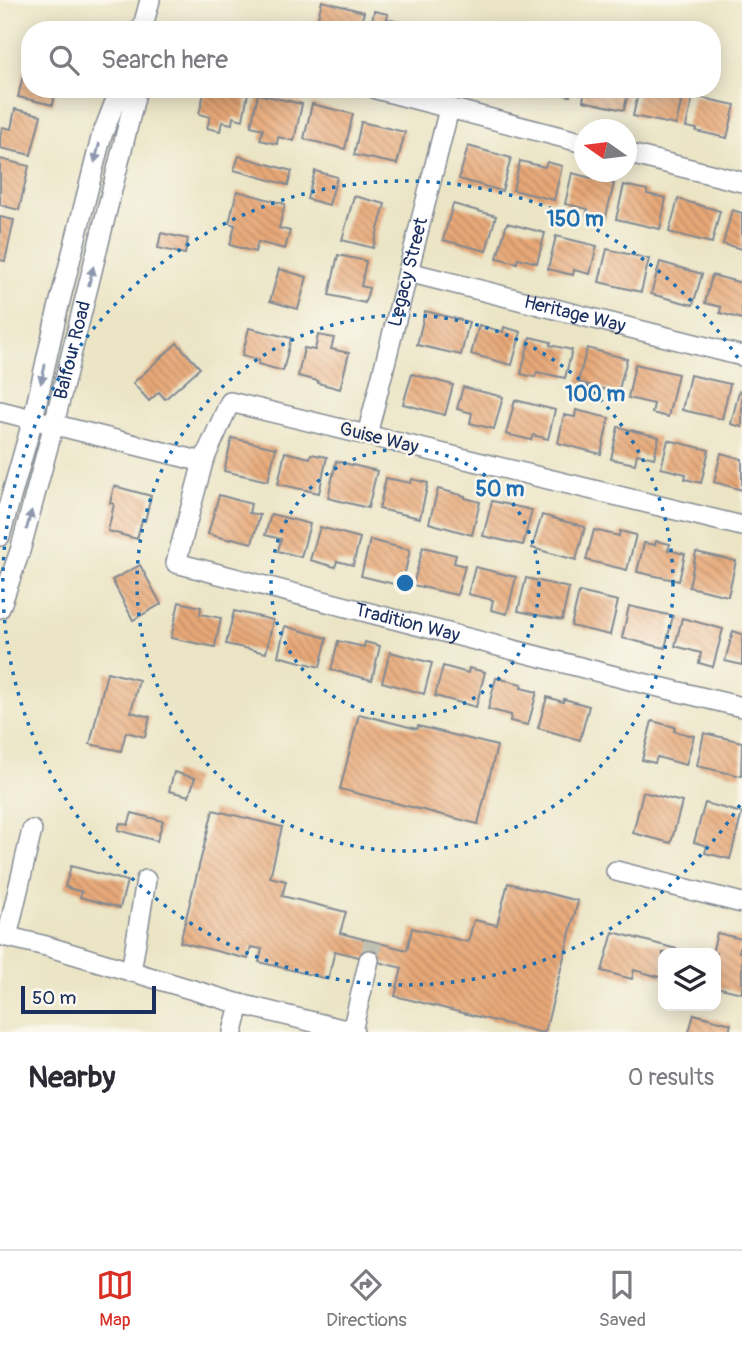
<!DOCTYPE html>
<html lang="en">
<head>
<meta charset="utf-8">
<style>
  body { margin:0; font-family:Pangolin,sans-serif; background:#f7f7f7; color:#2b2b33 }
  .controls { position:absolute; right:21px; bottom:21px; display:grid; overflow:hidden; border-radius:14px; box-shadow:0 4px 18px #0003 }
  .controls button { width:63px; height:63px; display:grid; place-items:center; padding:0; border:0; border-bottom:2px solid #e1e1e2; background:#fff; color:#2b2b33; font:35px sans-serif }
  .compass { position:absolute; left:574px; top:119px; width:63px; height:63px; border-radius:50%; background:#fff; box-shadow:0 4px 18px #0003; rotate:284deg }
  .scale { position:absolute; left:21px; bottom:18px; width:135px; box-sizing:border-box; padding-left:7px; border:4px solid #1b2f5e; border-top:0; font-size:19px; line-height:24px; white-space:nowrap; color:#1b2f5e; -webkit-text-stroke:5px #fbf7ec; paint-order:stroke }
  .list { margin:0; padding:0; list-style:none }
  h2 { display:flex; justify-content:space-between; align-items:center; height:91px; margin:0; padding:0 28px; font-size:30px }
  h2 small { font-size:23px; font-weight:400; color:#7c7c81 }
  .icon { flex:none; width:38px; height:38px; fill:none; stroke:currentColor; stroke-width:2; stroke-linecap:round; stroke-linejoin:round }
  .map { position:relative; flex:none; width:742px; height:1032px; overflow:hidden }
  .search { position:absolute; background:#fff; box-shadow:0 4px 18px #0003; left:21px; right:21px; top:21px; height:77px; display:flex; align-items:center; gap:18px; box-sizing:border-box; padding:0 24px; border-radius:28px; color:#7c7c81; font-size:26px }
  .sheet { height:217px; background:#fff }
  nav { display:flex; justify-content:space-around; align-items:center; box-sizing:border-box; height:98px; border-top:2px solid #e1e1e2; background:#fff; font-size:19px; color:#7c7c81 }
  nav a { display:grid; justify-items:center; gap:4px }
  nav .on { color:#d93025 }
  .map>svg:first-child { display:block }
</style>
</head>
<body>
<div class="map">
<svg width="742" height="1032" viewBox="0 0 742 1032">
  <defs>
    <pattern id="building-back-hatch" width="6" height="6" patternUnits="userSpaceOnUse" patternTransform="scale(1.75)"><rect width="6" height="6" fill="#e8a877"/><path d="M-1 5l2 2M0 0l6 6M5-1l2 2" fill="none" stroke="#bb8965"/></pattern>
  </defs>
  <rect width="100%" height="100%" fill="#fbf7ec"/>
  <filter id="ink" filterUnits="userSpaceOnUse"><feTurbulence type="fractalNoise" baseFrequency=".0143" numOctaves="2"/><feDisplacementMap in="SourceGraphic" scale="14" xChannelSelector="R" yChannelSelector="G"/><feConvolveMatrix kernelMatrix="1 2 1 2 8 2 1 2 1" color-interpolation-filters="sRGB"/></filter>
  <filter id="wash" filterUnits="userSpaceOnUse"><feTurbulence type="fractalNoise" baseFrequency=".00686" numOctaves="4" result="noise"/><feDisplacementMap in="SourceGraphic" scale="28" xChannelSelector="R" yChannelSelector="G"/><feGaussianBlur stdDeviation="1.57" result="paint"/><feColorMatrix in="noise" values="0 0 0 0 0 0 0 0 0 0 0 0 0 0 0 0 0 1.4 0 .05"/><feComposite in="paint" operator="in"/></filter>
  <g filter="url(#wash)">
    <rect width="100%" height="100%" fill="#ebe5c6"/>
    <g id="blocks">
      <g fill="url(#building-back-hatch)">
        <polygon points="322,1 364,12 359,30 315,30"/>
        <polygon points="374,11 388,14 387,19 417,26 416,30 370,30"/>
        <polygon points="29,50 30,89 56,89 53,105 18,97"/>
        <polygon points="205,89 231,89 248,93 243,120 233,117 232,124 222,122 220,131 207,128 210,117 199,114"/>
        <polygon points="544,89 572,89 570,96"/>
        <polygon points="585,89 629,89 624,110 583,101"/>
        <polygon points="639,89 668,89 683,93 676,125 633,116"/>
        <polygon points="258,94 302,104 294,141 278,137 277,144 260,140 263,129 251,126"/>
        <polygon points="693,96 735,105 727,138 696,131 697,129 686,127"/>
        <polygon points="312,104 353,114 345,149 304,139"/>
        <polygon points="15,109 41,115 31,155 0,148 0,137 2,127 11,129"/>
        <polygon points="361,122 405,132 397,164 354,155"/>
        <polygon points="468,146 511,158 502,191 459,179"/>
        <polygon points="239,156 292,171 288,185 234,170"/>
        <polygon points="0,159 29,166 19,210 0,205"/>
        <polygon points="520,161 545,167 547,162 562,166 554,200 513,190"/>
        <polygon points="315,171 337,177 329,205 307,199"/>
        <polygon points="572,173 614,184 605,220 586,215 588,209 565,204"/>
        <polygon points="624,185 647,190 647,194 666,198 660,229 616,219"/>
        <polygon points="237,191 285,204 279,228 290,231 285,249 258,242 255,252 230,245 235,225 229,223"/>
        <polygon points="354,196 385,204 373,248 342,240"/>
        <polygon points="678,199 720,211 712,243 669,232"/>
        <polygon points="453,204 496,216 486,251 443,240"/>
        <polygon points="732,210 742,213 742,249 723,244"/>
        <polygon points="0,217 14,220 5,261 0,260"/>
        <polygon points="507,223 545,233 537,263 518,258 517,263 497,258"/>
        <polygon points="161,233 188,239 185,254 158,248"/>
        <polygon points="556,236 597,246 590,274 574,270 573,275 548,269"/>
        <polygon points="607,249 649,259 641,292 599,282"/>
        <polygon points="338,255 366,261 361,286 369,288 365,303 329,295"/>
        <polygon points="660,262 702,274 693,305 651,294"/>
        <polygon points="279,269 307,277 298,309 270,301"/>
        <polygon points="712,275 742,283 742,319 720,313 721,307 705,303"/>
        <polygon points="425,311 469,322 461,355 417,345"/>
        <polygon points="479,325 503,332 504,327 521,332 512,365 471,354"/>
        <polygon points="249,328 291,338 283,371 258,364 259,360 242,356"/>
        <polygon points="318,335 334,338 331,349 349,353 340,389 318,383 318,381 298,376 304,348 315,350"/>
        <polygon points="530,337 551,342 550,345 572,350 565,378 537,372 535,377 521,374"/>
        <polygon points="177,343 200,368 165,399 159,392 149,401 133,383"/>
        <polygon points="587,348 627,359 618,393 578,382"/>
        <polygon points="635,364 678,374 668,417 652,413 654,404 628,398"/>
        <polygon points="412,374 453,385 445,415 403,404"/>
        <polygon points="690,375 730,384 722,419 682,410"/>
        <polygon points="463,387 503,397 494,429 470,423 472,413 457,409"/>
        <polygon points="739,391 742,392 742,427 731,424"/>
        <polygon points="515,400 555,410 548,439 533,435 531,440 506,434"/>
        <polygon points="576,410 609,418 601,454 558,443 564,415 575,417"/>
        <polygon points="618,427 659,437 654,458 637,454 635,464 611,459"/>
        <polygon points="232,438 276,448 268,481 224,471"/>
        <polygon points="668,440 709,450 701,483 685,479 686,474 661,468"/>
        <polygon points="285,452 310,458 311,454 327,457 319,493 278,484"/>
        <polygon points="721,453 742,459 742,490 714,482"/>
        <polygon points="336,461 377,471 368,508 328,498"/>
        <polygon points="386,478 411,483 412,479 428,483 420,518 379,509"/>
        <polygon points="114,486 151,496 145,521 142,520 137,539 108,531 114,504 110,503"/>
        <polygon points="438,489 465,496 465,498 480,502 472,535 429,523"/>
        <polygon points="219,495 251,504 249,513 260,515 252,543 232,538 231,540 208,534"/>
        <polygon points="492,501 532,510 523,545 483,536"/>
        <polygon points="271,514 310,524 301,557 278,551 281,539 265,535"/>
        <polygon points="542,515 585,527 576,560 532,548"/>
        <polygon points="320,527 360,538 353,565 337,561 335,567 310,560"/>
        <polygon points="594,530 619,536 620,531 636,535 627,570 586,560"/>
        <polygon points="370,540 410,550 402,586 361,576"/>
        <polygon points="656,541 670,544 668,550 685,554 679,581 637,572 644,543 655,545"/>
        <polygon points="423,547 456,555 454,563 465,566 457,595 413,585"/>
        <polygon points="696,552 736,561 728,596 689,587"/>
        <polygon points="140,565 161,604 133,620 112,580"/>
        <polygon points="475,567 516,577 507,614 491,610 493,600 468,594"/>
        <polygon points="526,578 569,588 562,620 518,611"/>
        <polygon points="579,592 618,601 610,635 571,626"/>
        <polygon points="179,602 201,607 200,614 221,618 215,647 171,638"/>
        <polygon points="629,606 673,616 665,648 622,638"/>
        <polygon points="234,611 273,620 266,653 226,644"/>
        <polygon points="682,618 723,629 713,667 699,663 701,653 675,646"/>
        <polygon points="285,626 327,638 320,667 278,656"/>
        <polygon points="733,631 742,634 742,665 725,661"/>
        <polygon points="338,641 364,647 365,642 380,646 372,680 331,670"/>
        <polygon points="390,652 432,663 424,694 382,682"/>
        <polygon points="443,666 468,673 469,668 485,672 476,707 435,696"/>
        <polygon points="107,672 139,680 131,712 150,717 145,737 126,732 121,751 90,744"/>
        <polygon points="496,678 522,684 521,688 537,692 528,725 510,721 511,715 488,709"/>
        <polygon points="547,697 563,702 564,699 589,706 580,740 538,728"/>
        <polygon points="359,714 417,729 418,726 497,746 478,824 340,789"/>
        <polygon points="652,721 675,727 674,731 694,736 686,765 657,757 655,763 642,760"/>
        <polygon points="704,733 742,742 741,776 697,766"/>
        <polygon points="174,772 195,778 189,796 169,791"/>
        <polygon points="643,792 682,802 671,843 633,833"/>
        <polygon points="705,803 742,813 730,859 705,853 707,846 694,842"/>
        <polygon points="213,810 282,827 270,877 286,881 282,896 346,912 340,933 407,950 412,928 468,942 474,920 497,925 508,883 578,901 545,1032 539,1032 395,996 402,968 335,951 328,979 259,962 262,949 251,947 248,959 180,942"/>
        <polygon points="132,813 163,821 157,841 118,830 120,823 128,825"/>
        <polygon points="71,866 127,881 120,908 80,897 82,892 65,887"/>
        <polygon points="613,932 688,952 688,953 663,953 663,978 634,970 632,979 602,971"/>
        <polygon points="717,933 742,939 739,952 742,952 742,993 716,987 716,953 712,953"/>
        <polygon points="694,1014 731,1024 729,1032 689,1032"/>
      </g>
    </g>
  </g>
  <g filter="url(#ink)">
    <use href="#blocks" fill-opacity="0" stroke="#838a92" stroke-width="2"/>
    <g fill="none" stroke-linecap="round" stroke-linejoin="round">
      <polyline stroke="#c1c1b1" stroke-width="19" stroke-dasharray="19 10" stroke-linecap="butt" points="369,960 373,942"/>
      <defs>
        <g id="minor">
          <polyline points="142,30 150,0"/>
          <polyline points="376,89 584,143"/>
          <polyline points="626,153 742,182"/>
          <path id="s1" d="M408,272L742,356"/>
          <polyline points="0,411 203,462"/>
          <path id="s2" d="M367,435L449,109"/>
          <path id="s3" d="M742,526L230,402L203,462L176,563L634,681L742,707"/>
          <polyline points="0,536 33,419 56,317 101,138 120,89"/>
          <path id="s4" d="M0,608L20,551L54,424L137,89"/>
          <polyline points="616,871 742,903"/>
          <polyline points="0,935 46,946 240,1004 354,1032"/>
          <polyline points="7,937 32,830"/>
          <polyline points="131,972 146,880"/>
          <polyline points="352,1031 369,960"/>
          <polyline points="233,1032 240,1004"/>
        </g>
      </defs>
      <use href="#minor" stroke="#838a92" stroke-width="22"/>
      <use href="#minor" stroke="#fff" stroke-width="19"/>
    </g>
    <defs><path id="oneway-solid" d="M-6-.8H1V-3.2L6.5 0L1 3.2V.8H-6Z" transform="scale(1.75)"/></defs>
    <g fill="#8d97ae">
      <use href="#oneway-solid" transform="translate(97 153) rotate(104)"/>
      <use href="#oneway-solid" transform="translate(91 276) rotate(-76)"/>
      <use href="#oneway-solid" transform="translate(43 374) rotate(103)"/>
      <use href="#oneway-solid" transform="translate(29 520) rotate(-75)"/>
    </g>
  </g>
  <g fill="none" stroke="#1f6fb2" stroke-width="3.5" stroke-dasharray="3.5 7">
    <circle cx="405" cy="583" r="134"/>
    <circle cx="405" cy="583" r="268"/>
    <path d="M740 805A402 402 0 1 1 740 361"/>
  </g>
  <g text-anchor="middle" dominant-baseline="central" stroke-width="5" stroke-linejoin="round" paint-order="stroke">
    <g font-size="19" fill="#1b2f5e" stroke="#fbf7ec">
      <text stroke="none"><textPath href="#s2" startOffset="168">Legacy Street</textPath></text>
      <text stroke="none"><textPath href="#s1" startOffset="172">Heritage Way</textPath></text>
      <text stroke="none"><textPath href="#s4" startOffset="268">Balfour Road</textPath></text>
      <text transform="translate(379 438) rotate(14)">Guise Way</text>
      <text stroke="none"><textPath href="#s3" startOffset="936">Tradition Way</textPath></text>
    </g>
  </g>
  <circle cx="405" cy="583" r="10" fill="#1f6fb2" stroke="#fbf7ec" stroke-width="3.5"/>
  <g font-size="21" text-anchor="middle" font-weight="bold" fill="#1f6fb2" stroke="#fbf7ec" stroke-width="5" stroke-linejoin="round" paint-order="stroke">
    <text x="575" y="226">150 m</text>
    <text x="595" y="401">100 m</text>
    <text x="500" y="496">50 m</text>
  </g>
</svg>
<div class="controls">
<button><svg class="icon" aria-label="layers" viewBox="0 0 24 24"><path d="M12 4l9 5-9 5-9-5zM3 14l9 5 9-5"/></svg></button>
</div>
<svg class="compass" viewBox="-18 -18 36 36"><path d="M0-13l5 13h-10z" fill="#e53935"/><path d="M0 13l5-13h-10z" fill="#7c7c81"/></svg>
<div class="scale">50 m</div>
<div class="search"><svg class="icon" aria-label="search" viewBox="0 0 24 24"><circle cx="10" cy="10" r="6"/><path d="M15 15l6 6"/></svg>Search here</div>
</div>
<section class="sheet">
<h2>Nearby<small>0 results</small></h2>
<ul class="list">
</ul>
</section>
<nav>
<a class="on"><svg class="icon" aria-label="map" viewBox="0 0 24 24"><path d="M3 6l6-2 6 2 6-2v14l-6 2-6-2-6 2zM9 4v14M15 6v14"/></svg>Map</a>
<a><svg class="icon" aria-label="directions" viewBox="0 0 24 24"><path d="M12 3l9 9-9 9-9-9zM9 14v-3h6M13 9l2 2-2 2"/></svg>Directions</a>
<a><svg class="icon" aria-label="saved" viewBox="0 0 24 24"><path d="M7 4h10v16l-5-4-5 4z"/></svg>Saved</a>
</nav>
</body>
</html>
